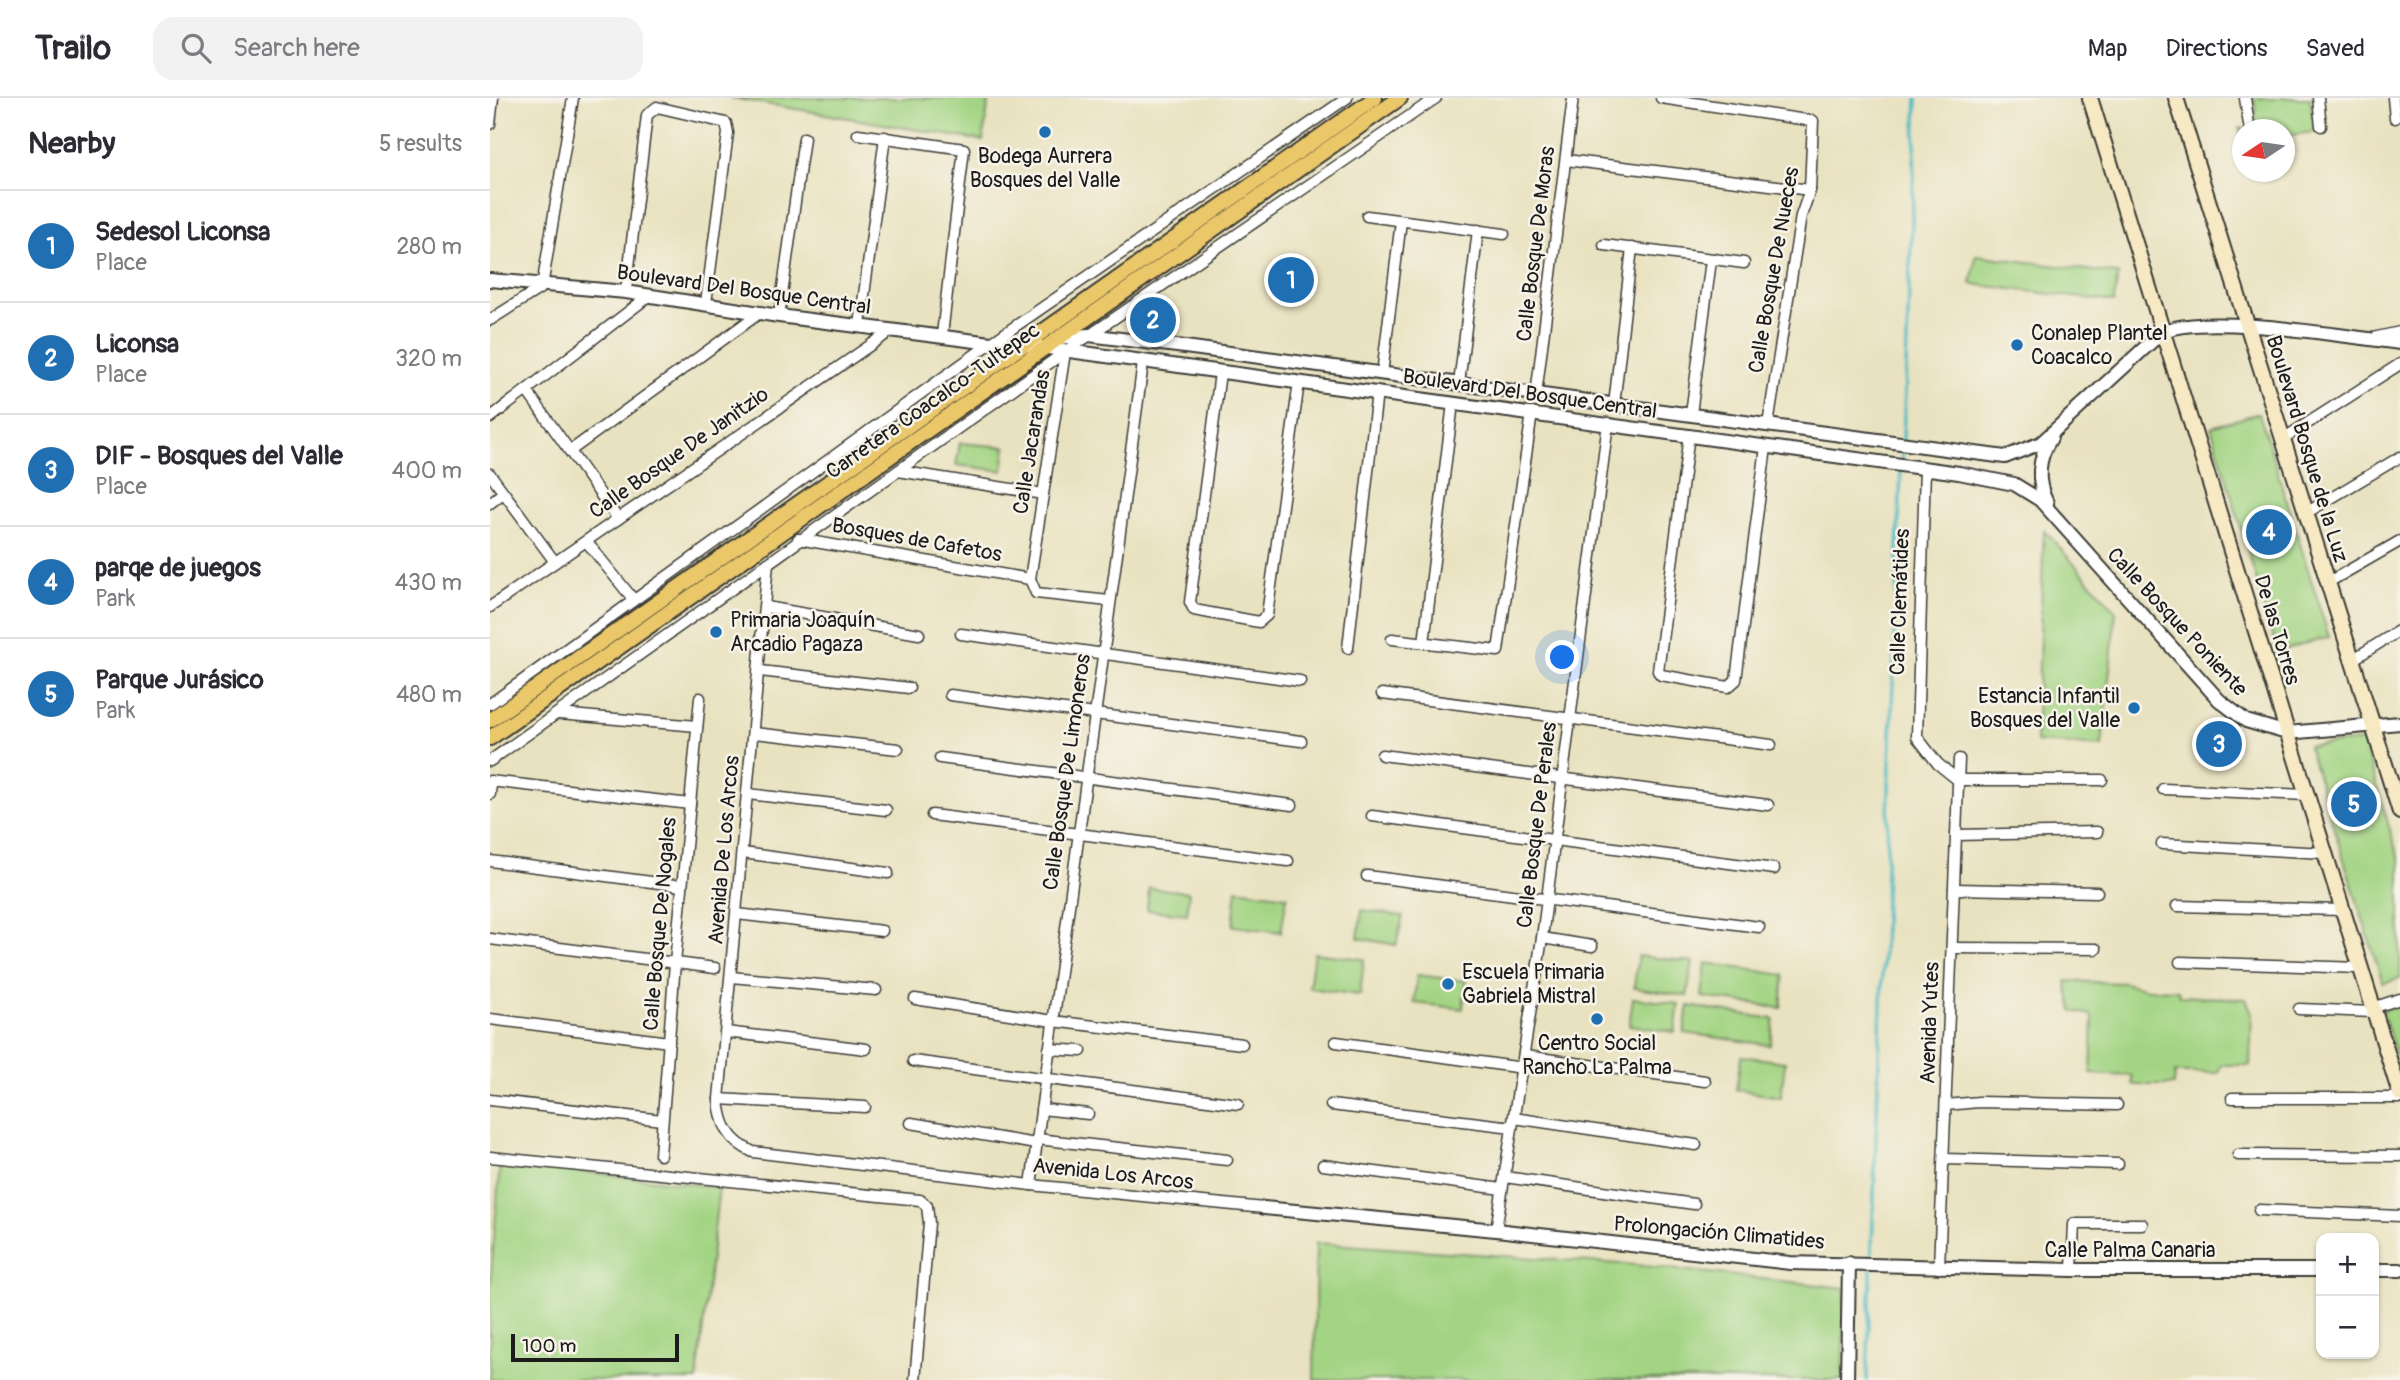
<!DOCTYPE html>
<html lang="en">
<head>
<meta charset="utf-8">
<style>
  body { margin:0; font-family:Pangolin,sans-serif; background:#f2f2f3; color:#2b2b33 }
  .controls { position:absolute; right:21px; bottom:21px; display:grid; overflow:hidden; border-radius:14px; box-shadow:0 2px 5px #0004 }
  .controls button { width:63px; height:63px; display:grid; place-items:center; padding:0; border:0; border-bottom:2px solid #e1e1e2; background:#fff; color:#2b2b33; font:35px sans-serif }
  .compass { position:absolute; left:1742px; top:21px; width:63px; height:63px; border-radius:50%; background:#fff; box-shadow:0 2px 5px #0004; rotate:257deg }
  .scale { position:absolute; left:21px; bottom:18px; width:168px; box-sizing:border-box; padding-left:7px; border:4px solid #1c1c1c; border-top:0; font-size:19px; line-height:24px; white-space:nowrap; color:#1c1c1c; -webkit-text-stroke:5px #f7f3e8; paint-order:stroke }
  .you { position:absolute; left:1073px; top:560px; width:24px; height:24px; margin:-18px; border:5px solid #fff; border-radius:50%; background:#1a73e8; box-shadow:0 0 0 10px #1a73e833 }
  .badge { display:grid; place-items:center; width:46px; height:46px; border-radius:50%; background:#1f6fb2; color:#fff; font-size:23px; font-weight:700 }
  .pin { position:absolute; translate:-50% -50%; border:4px solid #fff; box-shadow:0 2px 7px #0006 }
  .list { margin:0; padding:0; list-style:none }
  h2 { display:flex; justify-content:space-between; align-items:center; height:91px; margin:0; padding:0 28px; font-size:30px }
  h2 small { font-size:23px; font-weight:400; color:#7c7c81 }
  .list li { display:grid; grid-template-columns:46px 1fr auto; gap:21px; align-items:center; box-sizing:border-box; height:112px; padding:0 28px; border-top:2px solid #e1e1e2 }
  .list b { display:block; font-size:26px; white-space:nowrap }
  .list p { margin:0; font-size:23px; white-space:nowrap; color:#7c7c81 }
  .list em { font-size:23px; font-style:normal; color:#7c7c81 }
  .icon { flex:none; width:38px; height:38px; fill:none; stroke:currentColor; stroke-width:2; stroke-linecap:round; stroke-linejoin:round }
  .map { position:relative; flex:none; width:1910px; height:1282px; overflow:hidden }
  header { display:flex; align-items:center; gap:42px; box-sizing:border-box; height:98px; padding:0 35px; background:#fff; border-bottom:2px solid #e1e1e2 }
  header strong { font-size:33px }
  nav { display:flex; gap:38px; margin-inline-start:auto; font-size:24px }
  .search { width:490px; height:63px; background:#f2f2f3; display:flex; align-items:center; gap:18px; box-sizing:border-box; padding:0 24px; border-radius:21px; color:#7c7c81; font-size:26px }
  main { display:flex }
  aside { flex:1; background:#fff }
  .map>svg:first-child { display:block }
</style>
</head>
<body>
<header>
<strong>Trailo</strong>
<div class="search"><svg class="icon" aria-label="search" viewBox="0 0 24 24"><circle cx="10" cy="10" r="6"/><path d="M15 15l6 6"/></svg>Search here</div>
<nav><a>Map</a><a>Directions</a><a>Saved</a></nav>
</header>
<main>
<aside>
<h2>Nearby<small>5 results</small></h2>
<ul class="list">
<li><span class="badge">1</span><div><b>Sedesol Liconsa</b><p>Place</p></div><em>280 m</em></li>
<li><span class="badge">2</span><div><b>Liconsa</b><p>Place</p></div><em>320 m</em></li>
<li><span class="badge">3</span><div><b>DIF - Bosques del Valle</b><p>Place</p></div><em>400 m</em></li>
<li><span class="badge">4</span><div><b>parqe de juegos</b><p>Park</p></div><em>430 m</em></li>
<li><span class="badge">5</span><div><b>Parque Jurásico</b><p>Park</p></div><em>480 m</em></li>
</ul>
</aside>
<div class="map">
<svg width="1910" height="1282" viewBox="0 0 1910 1282">
  <rect width="100%" height="100%" fill="#f7f3e8"/>
  <filter id="ink" filterUnits="userSpaceOnUse"><feTurbulence type="fractalNoise" baseFrequency=".0143" numOctaves="2"/><feDisplacementMap in="SourceGraphic" scale="14" xChannelSelector="R" yChannelSelector="G"/><feConvolveMatrix kernelMatrix="1 2 1 2 8 2 1 2 1" color-interpolation-filters="sRGB"/></filter>
  <filter id="wash" filterUnits="userSpaceOnUse"><feTurbulence type="fractalNoise" baseFrequency=".00686" numOctaves="4" result="noise"/><feDisplacementMap in="SourceGraphic" scale="28" xChannelSelector="R" yChannelSelector="G"/><feGaussianBlur stdDeviation="1.57" result="paint"/><feColorMatrix in="noise" values="0 0 0 0 0 0 0 0 0 0 0 0 0 0 0 0 0 1.4 0 .05"/><feComposite in="paint" operator="in"/></filter>
  <g filter="url(#wash)">
    <rect width="100%" height="100%" fill="#e9e2c0"/>
    <g fill="#a3d483" stroke="#607850" stroke-width="2">
      <polygon points="241,0 499,0 493,43"/>
      <polygon points="1764,0 1820,0 1824,34 1795,38 1794,32 1752,32 1750,35 1750,30 1766,30"/>
      <polygon points="1486,157 1628,176 1624,204 1481,186"/>
      <polygon points="1769,315 1839,539 1788,554 1721,329"/>
      <polygon points="470,345 516,349 513,373 466,367"/>
      <polygon points="1554,432 1626,513 1612,648 1546,644"/>
      <polygon points="1873,643 1910,765 1910,880 1893,885 1818,648"/>
      <polygon points="659,790 699,794 697,816 657,812"/>
      <polygon points="747,791 797,798 791,834 743,828"/>
      <polygon points="872,812 913,818 906,847 868,840"/>
      <polygon points="824,855 874,861 870,897 819,890"/>
      <polygon points="1148,858 1203,864 1197,898 1144,890"/>
      <polygon points="1216,865 1294,877 1291,910 1212,899"/>
      <polygon points="927,877 976,883 973,911 924,905"/>
      <polygon points="1576,883 1634,885 1658,891 1688,892 1690,898 1756,901 1762,915 1760,967 1731,967 1728,975 1685,975 1684,987 1643,987 1642,978 1601,976 1603,921 1601,917 1583,913"/>
      <polygon points="1143,900 1189,906 1185,934 1139,927"/>
      <polygon points="1910,906 1910,969 1892,912"/>
      <polygon points="1198,908 1284,921 1280,947 1194,935"/>
      <polygon points="1251,958 1295,964 1291,999 1246,992"/>
      <polygon points="10,1065 229,1089 207,1282 0,1282 0,1189"/>
      <polygon points="826,1145 1146,1167 1355,1190 1352,1282 824,1282"/>
    </g>
    <g fill="none" stroke-linecap="round" stroke-linejoin="round">
      <g stroke="#4bbac2" stroke-width="3.5">
        <polyline points="1412,364 1427,0"/>
        <polyline points="1377,1282 1411,371"/>
      </g>
    </g>
  </g>
  <g filter="url(#ink)">
    <g fill="none" stroke-linecap="round" stroke-linejoin="round">
      <defs>
        <g id="minor">
          <polyline points="1171,0 1323,23 1320,92 1311,118 1278,327"/>
          <polyline points="1755,0 1759,27"/>
          <polyline points="1828,0 1831,28"/>
          <polyline points="1903,0 1905,20"/>
          <polyline points="0,26 3,0"/>
          <polyline points="368,36 474,51 452,237"/>
          <polyline points="1076,62 1320,92"/>
          <polyline points="877,118 1014,136"/>
          <polyline points="1114,147 1254,165"/>
          <polyline points="136,194 157,17 167,9 236,25 238,35 216,205"/>
          <polyline points="289,218 314,40"/>
          <polyline points="0,222 52,189 83,0"/>
          <polyline points="370,227 395,39"/>
          <polyline points="1887,239 1910,234"/>
          <polyline points="730,275 700,504 704,512 769,524 777,517 809,284"/>
          <polyline points="892,276 911,123"/>
          <polyline points="969,286 988,132"/>
          <polyline points="37,293 128,421"/>
          <polyline points="1046,297 1083,0"/>
          <polyline points="1124,307 1142,150"/>
          <polyline points="1201,316 1221,162"/>
          <polyline points="0,320 159,198"/>
          <polyline points="1199,337 1168,573 1171,577 1238,589 1246,582 1276,349"/>
          <polyline points="1793,341 1910,266"/>
          <polyline points="80,353 271,214"/>
          <polyline points="1435,371 1427,639 1448,666 1468,682 1612,682"/>
          <polyline points="408,373 553,396"/>
          <polyline points="0,376 65,464"/>
          <polyline points="0,405 13,395"/>
          <polyline points="1816,415 1910,359"/>
          <polyline points="308,441 540,481"/>
          <polyline points="96,443 143,501"/>
          <path d="M278,465L229,1001C231,1027 239,1043 263,1054L541,1087L774,1110"/>
          <polyline points="540,481 575,254"/>
          <polyline points="540,481 546,495 619,503"/>
          <polyline points="1837,485 1910,443"/>
          <polyline points="0,509 401,233"/>
          <polyline points="276,509 429,536"/>
          <polyline points="471,536 810,583"/>
          <polyline points="902,541 1008,553 1042,315"/>
          <polyline points="934,545 963,305"/>
          <polyline points="858,550 887,294"/>
          <polyline points="1862,562 1910,532"/>
          <polyline points="270,573 419,590"/>
          <polyline points="892,596 1281,647"/>
          <polyline points="460,597 811,643"/>
          <polyline points="0,606 501,245 857,0"/>
          <polyline points="69,616 207,628"/>
          <polyline points="264,635 408,651"/>
          <polyline points="892,657 1278,707"/>
          <polyline points="450,660 802,707"/>
          <polyline points="0,663 575,254 946,0"/>
          <polyline points="0,683 200,706"/>
          <polyline points="1673,691 1817,697"/>
          <polyline points="0,696 1,684"/>
          <polyline points="258,696 396,712"/>
          <polyline points="442,717 798,763"/>
          <polyline points="882,718 1284,771"/>
          <polyline points="1466,737 1607,734"/>
          <polyline points="1672,746 1835,755"/>
          <polyline points="253,755 398,775"/>
          <polyline points="0,763 192,788"/>
          <polyline points="877,778 1269,829"/>
          <polyline points="1464,791 1607,794"/>
          <polyline points="1687,808 1852,812"/>
          <polyline points="247,816 392,833"/>
          <polyline points="1052,840 1102,848"/>
          <polyline points="0,841 225,870"/>
          <polyline points="1462,850 1606,851"/>
          <polyline points="1690,864 1870,870"/>
          <polyline points="241,879 386,892"/>
          <polyline points="425,901 563,923 752,946"/>
          <polyline points="1882,910 1910,901"/>
          <polyline points="1809,911 1883,914"/>
          <polyline points="0,921 179,944"/>
          <polyline points="236,934 376,951"/>
          <polyline points="846,944 1033,970"/>
          <polyline points="559,951 591,953"/>
          <polyline points="1035,958 1215,983"/>
          <polyline points="423,963 748,1006"/>
          <polyline points="1742,1000 1910,1000"/>
          <polyline points="229,1001 375,1009"/>
          <polyline points="0,1002 172,1022"/>
          <polyline points="841,1007 1022,1029"/>
          <polyline points="1456,1007 1489,1004 1627,1007"/>
          <polyline points="551,1011 598,1016"/>
          <polyline points="1024,1020 1206,1047"/>
          <polyline points="421,1025 546,1046"/>
          <polyline points="547,1041 737,1062"/>
          <polyline points="170,1057 185,865 210,600"/>
          <polyline points="1748,1057 1910,1058"/>
          <polyline points="0,1059 430,1102 437,1108 439,1125 425,1282"/>
          <polyline points="1455,1061 1628,1066"/>
          <polyline points="833,1067 1012,1091"/>
          <polyline points="1015,1079 1204,1106"/>
          <polyline points="541,1087 653,265"/>
          <polyline points="1769,1112 1910,1118"/>
          <polyline points="1006,1132 1052,840 1118,325"/>
          <polyline points="1449,1170 1469,661"/>
          <polyline points="1582,1172 1584,1126 1652,1126"/>
        </g>
        <g id="tertiary">
          <polyline points="0,182 136,194 289,218 501,245 536,247 1469,375 1524,386 1550,402 1729,602 1756,623 1797,635 1910,625"/>
          <path d="M568,240L599,237L695,249L1515,359L1551,345L1672,234C1713,214 1858,239 1910,245"/>
          <path d="M1557,405C1546,383 1548,360 1561,340"/>
          <polyline points="774,1110 1006,1132 1300,1165 1582,1172 1831,1172"/>
          <polyline points="1884,1172 1910,1172"/>
          <polyline points="1357,1282 1359,1165"/>
        </g>
        <g id="secondary">
          <polyline points="1600,0 1910,996"/>
          <polyline points="1686,0 1910,714"/>
        </g>
        <g id="primary">
          <polyline points="0,622 885,0"/>
          <polyline points="0,640 910,0"/>
        </g>
      </defs>
      <use href="#minor" stroke="#3b3a35" stroke-width="13"/>
      <use href="#tertiary" stroke="#3b3a35" stroke-width="16"/>
      <use href="#secondary" stroke="#3b3a35" stroke-width="18"/>
      <use href="#primary" stroke="#3b3a35" stroke-width="18"/>
      <use href="#minor" stroke="#fff" stroke-width="10"/>
      <use href="#tertiary" stroke="#fff" stroke-width="12"/>
      <use href="#secondary" stroke="#f7e9c3" stroke-width="14"/>
      <use href="#primary" stroke="#eac769" stroke-width="14"/>
    </g>
  </g>
  <g fill="#1f6fb2" stroke="#f7f3e8" stroke-width="2.5">
    <circle cx="555" cy="34" r="7"/>
    <circle cx="1527" cy="247" r="7"/>
    <circle cx="226" cy="534" r="7"/>
    <circle cx="1644" cy="610" r="7"/>
    <circle cx="958" cy="886" r="7"/>
    <circle cx="1107" cy="921" r="7"/>
  </g>
  <g text-anchor="middle" dominant-baseline="central" stroke-width="5" stroke-linejoin="round" paint-order="stroke">
    <g font-size="21" fill="#1c1c1c" stroke="#f7f3e8" text-anchor="start">
      <text x="555" y="58" text-anchor="middle">Bodega Aurrera<tspan x="555" dy="24">Bosques del Valle</tspan></text>
      <text x="1541" y="235">Conalep Plantel<tspan x="1541" dy="24">Coacalco</tspan></text>
      <text x="240" y="522">Primaria Joaquín<tspan x="240" dy="24">Arcadio Pagaza</tspan></text>
      <text x="1630" y="598" text-anchor="end">Estancia Infantil<tspan x="1630" dy="24">Bosques del Valle</tspan></text>
      <text x="972" y="874">Escuela Primaria<tspan x="972" dy="24">Gabriela Mistral</tspan></text>
      <text x="1107" y="945" text-anchor="middle">Centro Social<tspan x="1107" dy="24">Rancho La Palma</tspan></text>
    </g>
    <g font-size="21" fill="#1c1c1c" stroke="#f7f3e8">
      <text transform="translate(1046 146) rotate(-83)">Calle Bosque De Moras</text>
      <text transform="translate(1284 172) rotate(-80)">Calle Bosque De Nueces</text>
      <text transform="translate(254 192) rotate(8)">Boulevard Del Bosque Central</text>
      <text transform="translate(1040 296) rotate(8)">Boulevard Del Bosque Central</text>
      <text transform="translate(443 303) rotate(-35)">Carretera Coacalco-Tultepec</text>
      <text transform="translate(542 344) rotate(-81)">Calle Jacarandas</text>
      <text transform="translate(1817 351) rotate(73)">Boulevard Bosque de la Luz</text>
      <text transform="translate(189 355) rotate(-35)">Calle Bosque De Janitzio</text>
      <text transform="translate(427 442) rotate(10)">Bosques de Cafetos</text>
      <text transform="translate(1410 504) rotate(-88)">Calle Clemátides</text>
      <text transform="translate(1687 524) rotate(47)">Calle Bosque Poniente</text>
      <text transform="translate(1787 532) rotate(73)">De las Torres</text>
      <text transform="translate(577 674) rotate(-82)">Calle Bosque De Limoneros</text>
      <text transform="translate(1047 727) rotate(-83)">Calle Bosque De Perales</text>
      <text transform="translate(234 752) rotate(-85)">Avenida De Los Arcos</text>
      <text transform="translate(170 826) rotate(-85)">Calle Bosque De Nogales</text>
      <text transform="translate(1440 925) rotate(-88)">Avenida Yutes</text>
      <text transform="translate(623 1076) rotate(6)">Avenida Los Arcos</text>
      <text transform="translate(1229 1135) rotate(5)">Prolongación Climatides</text>
      <text x="1640" y="1152">Calle Palma Canaria</text>
    </g>
  </g>
</svg>
<div class="controls">
<button>+</button>
<button>−</button>
</div>
<svg class="compass" viewBox="-18 -18 36 36"><path d="M0-13l5 13h-10z" fill="#e53935"/><path d="M0 13l5-13h-10z" fill="#7c7c81"/></svg>
<div class="scale">100 m</div>
<div class="you"></div>
<div class="pin badge" style="left:801px;top:182px">1</div>
<div class="pin badge" style="left:663px;top:222px">2</div>
<div class="pin badge" style="left:1729px;top:646px">3</div>
<div class="pin badge" style="left:1779px;top:434px">4</div>
<div class="pin badge" style="left:1864px;top:706px">5</div>
</div>
</main>
</body>
</html>
